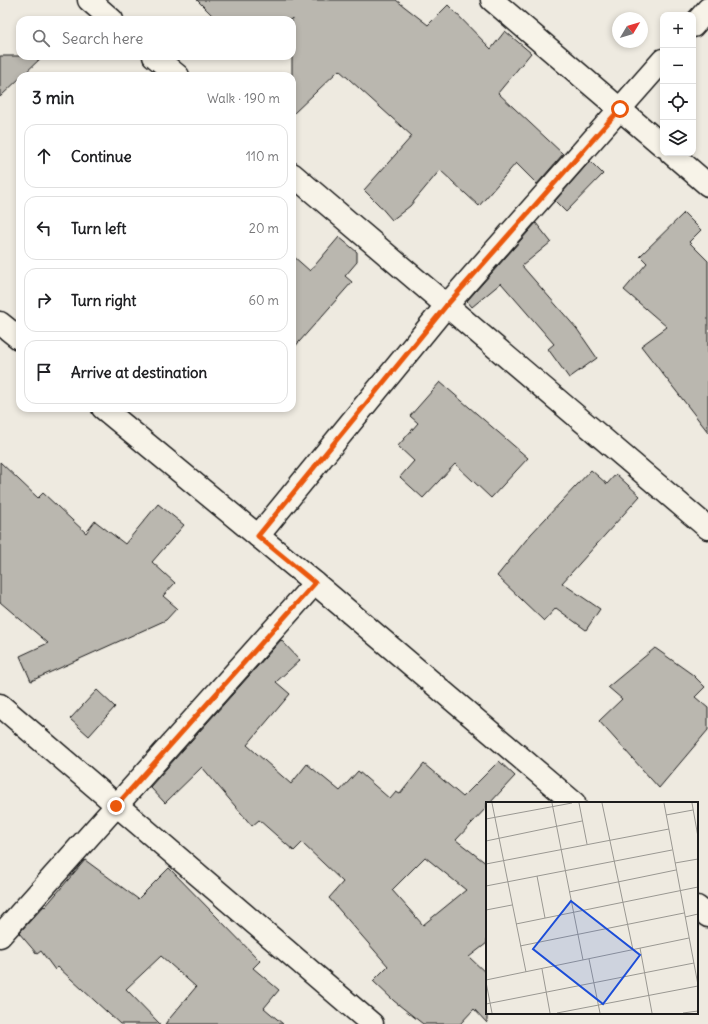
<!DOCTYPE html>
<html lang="en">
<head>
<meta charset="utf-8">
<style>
  body { margin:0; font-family:Delius,sans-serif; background:#f6f6f6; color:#202124 }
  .controls { position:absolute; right:12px; top:12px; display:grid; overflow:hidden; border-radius:8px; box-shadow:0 2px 6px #0003 }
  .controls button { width:36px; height:36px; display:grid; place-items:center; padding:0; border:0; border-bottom:1px solid #e0e0e0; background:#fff; color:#202124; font:20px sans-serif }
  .compass { position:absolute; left:612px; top:12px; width:36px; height:36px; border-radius:50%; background:#fff; box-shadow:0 2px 6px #0003; rotate:52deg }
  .stop { position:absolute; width:12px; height:12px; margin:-9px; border:3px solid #ea580c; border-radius:50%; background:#fff }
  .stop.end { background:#ea580c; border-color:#fff; box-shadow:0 1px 4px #0008 }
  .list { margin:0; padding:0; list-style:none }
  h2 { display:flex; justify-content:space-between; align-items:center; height:52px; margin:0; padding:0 16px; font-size:17px }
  h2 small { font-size:13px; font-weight:400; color:#757577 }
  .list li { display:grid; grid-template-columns:26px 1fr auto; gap:12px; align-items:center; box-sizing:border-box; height:64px; margin:0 8px 8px; padding:0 8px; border:1px solid #e0e0e0; border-radius:12px }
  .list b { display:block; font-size:15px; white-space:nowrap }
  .list em { font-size:13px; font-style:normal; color:#757577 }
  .icon { flex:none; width:22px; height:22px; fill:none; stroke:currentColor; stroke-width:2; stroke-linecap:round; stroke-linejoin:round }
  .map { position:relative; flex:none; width:708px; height:1024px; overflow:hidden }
  .search { position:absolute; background:#fff; box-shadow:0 2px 6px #0003; left:16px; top:16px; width:280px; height:44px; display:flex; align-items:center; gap:10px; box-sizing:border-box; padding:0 14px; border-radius:12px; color:#757577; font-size:15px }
  .panel { position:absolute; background:#fff; box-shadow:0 2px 6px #0003; left:16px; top:72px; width:280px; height:340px; border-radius:12px }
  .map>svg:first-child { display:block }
</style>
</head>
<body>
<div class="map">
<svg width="708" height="1024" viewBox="0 0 708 1024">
  <rect width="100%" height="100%" fill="#eeeae0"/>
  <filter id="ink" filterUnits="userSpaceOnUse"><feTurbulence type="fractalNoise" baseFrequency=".025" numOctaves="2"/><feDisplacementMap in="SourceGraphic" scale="8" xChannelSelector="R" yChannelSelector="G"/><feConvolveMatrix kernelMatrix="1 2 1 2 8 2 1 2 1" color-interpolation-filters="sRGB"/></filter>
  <g filter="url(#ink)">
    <g fill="#bab7af" stroke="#1c1c1c" fill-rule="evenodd">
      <polygon points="197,0 396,0 428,25 448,5 491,49 505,31 531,53 498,93 563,154 537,184 516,163 479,206 440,170 410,206 392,220 379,205 364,190 412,136 339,70 292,115 292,18 290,20 217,20"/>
      <polygon points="0,56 43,56 0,97"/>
      <polygon points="590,161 603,174 566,212 555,201"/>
      <polygon points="684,213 701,230 689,242 708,261 708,432 641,346 667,327 624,290 647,263 640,256"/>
      <polygon points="536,223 551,242 522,266 577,329 597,358 569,378 548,349 554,344 501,283 472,307 467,301"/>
      <polygon points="339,237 357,252 357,262 345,276 352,282 292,350 292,255 310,271"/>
      <polygon points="440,382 528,458 491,498 455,464 423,498 400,477 414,461 398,446 418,423 410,416"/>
      <polygon points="0,462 38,498 43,493 86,533 95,521 125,544 158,504 184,525 152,562 175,583 163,596 177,608 166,620 31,681 20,656 48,643 0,602"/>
      <polygon points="591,470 607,484 616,474 640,496 562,583 600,609 586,630 556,608 544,621 497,576 531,534"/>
      <path d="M281,640L300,660L276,682L290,694L247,745L291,784L307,764L340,791L358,771L390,799L396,792L400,794L424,764L463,797L499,761L515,776L490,803H487V807L456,840L487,864V943L469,957L487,974V1023L474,1009L460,1024H423L394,1001L373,981L388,966L329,898L343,882L302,843L294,851L259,820L252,826L202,767L165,803L150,787ZM425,857L466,890L423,925L392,890Z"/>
      <polygon points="655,648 693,675 705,687 695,697 708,708 708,730 659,788 599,721 622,699 608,687"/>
      <polygon points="97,690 115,707 89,736 70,719"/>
      <polygon points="85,860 138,899 169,868 260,961 253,968 279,990 264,1008 283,1024 165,1024 196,987 161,956 126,989 160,1024 120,1024 58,967 55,970 41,951 37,954 19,933 44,906 45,907"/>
    </g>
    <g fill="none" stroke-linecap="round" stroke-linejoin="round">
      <defs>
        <g id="minor">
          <polyline points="89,0 112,20"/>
          <polyline points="492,0 663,146"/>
          <polyline points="693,26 708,9"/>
          <polyline points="154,56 178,76"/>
          <polyline points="671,153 708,185"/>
          <polyline points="292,174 708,528"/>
          <polyline points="0,323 20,339"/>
          <polyline points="103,408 315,583 574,803"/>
          <polyline points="258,536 446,306 663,60"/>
          <polyline points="0,705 372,1024"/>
          <polyline points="697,907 708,916"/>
          <polyline points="0,936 315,583"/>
        </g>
      </defs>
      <use href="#minor" stroke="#1c1c1c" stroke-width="25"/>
      <use href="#minor" stroke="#f7f3e8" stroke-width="22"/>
    </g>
  </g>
  <g fill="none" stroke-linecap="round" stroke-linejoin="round" filter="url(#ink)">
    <polyline stroke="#ea580c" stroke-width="5" points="116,806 315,583 258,536 446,306 620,109"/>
  </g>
  <g transform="translate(486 802)">
    <rect width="212" height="212" fill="#eeeae0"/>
    <path fill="none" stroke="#9a9892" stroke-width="1" d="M6,1L40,170M66,1L97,158M93,1L101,42M116,1L147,148M178,1L212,183M206,1L212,35M180,13L207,8M0,17L86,1M0,39L96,19M189,61L212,57M0,62L183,27M51,74L59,116M0,84L186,48M83,90L190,68M0,108L26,103M199,115L212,112M30,122L212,85M34,144L198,111M154,146L166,211M103,157L114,211M56,167L64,211M0,178L203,136M0,180L6,211M0,202L208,161M71,211L212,184M197,211L212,209"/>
    <path fill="#1d4ed8" fill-opacity="0.15" stroke="#1d4ed8" stroke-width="2" d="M85,99L154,153L117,202L47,147Z"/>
    <rect width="212" height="212" fill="none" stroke="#1c1c1c" stroke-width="2"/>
  </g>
</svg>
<div class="controls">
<button>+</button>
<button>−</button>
<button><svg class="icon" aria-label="locate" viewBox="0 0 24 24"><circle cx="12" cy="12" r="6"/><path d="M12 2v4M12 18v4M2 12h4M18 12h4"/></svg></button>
<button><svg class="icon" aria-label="layers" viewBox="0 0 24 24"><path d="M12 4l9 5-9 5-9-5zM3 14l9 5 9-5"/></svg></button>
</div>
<svg class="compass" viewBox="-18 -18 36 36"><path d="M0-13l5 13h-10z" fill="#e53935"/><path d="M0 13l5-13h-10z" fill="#757577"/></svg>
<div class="stop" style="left:620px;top:109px"></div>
<div class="stop end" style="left:116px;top:806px"></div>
<div class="search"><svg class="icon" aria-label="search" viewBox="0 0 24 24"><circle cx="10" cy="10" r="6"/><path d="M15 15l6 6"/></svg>Search here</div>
<section class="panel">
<h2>3 min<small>Walk · 190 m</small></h2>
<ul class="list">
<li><svg class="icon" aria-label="ahead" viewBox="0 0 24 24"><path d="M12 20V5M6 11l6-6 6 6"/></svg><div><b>Continue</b></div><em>110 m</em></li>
<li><svg class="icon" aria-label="left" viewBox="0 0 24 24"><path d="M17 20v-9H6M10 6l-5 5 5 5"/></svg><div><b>Turn left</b></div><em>20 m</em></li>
<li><svg class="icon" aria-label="right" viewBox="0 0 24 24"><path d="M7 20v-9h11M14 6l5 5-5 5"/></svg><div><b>Turn right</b></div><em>60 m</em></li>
<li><svg class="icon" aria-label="arrive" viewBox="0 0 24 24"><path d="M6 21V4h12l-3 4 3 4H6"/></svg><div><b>Arrive at destination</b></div></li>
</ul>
</section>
</div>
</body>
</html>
